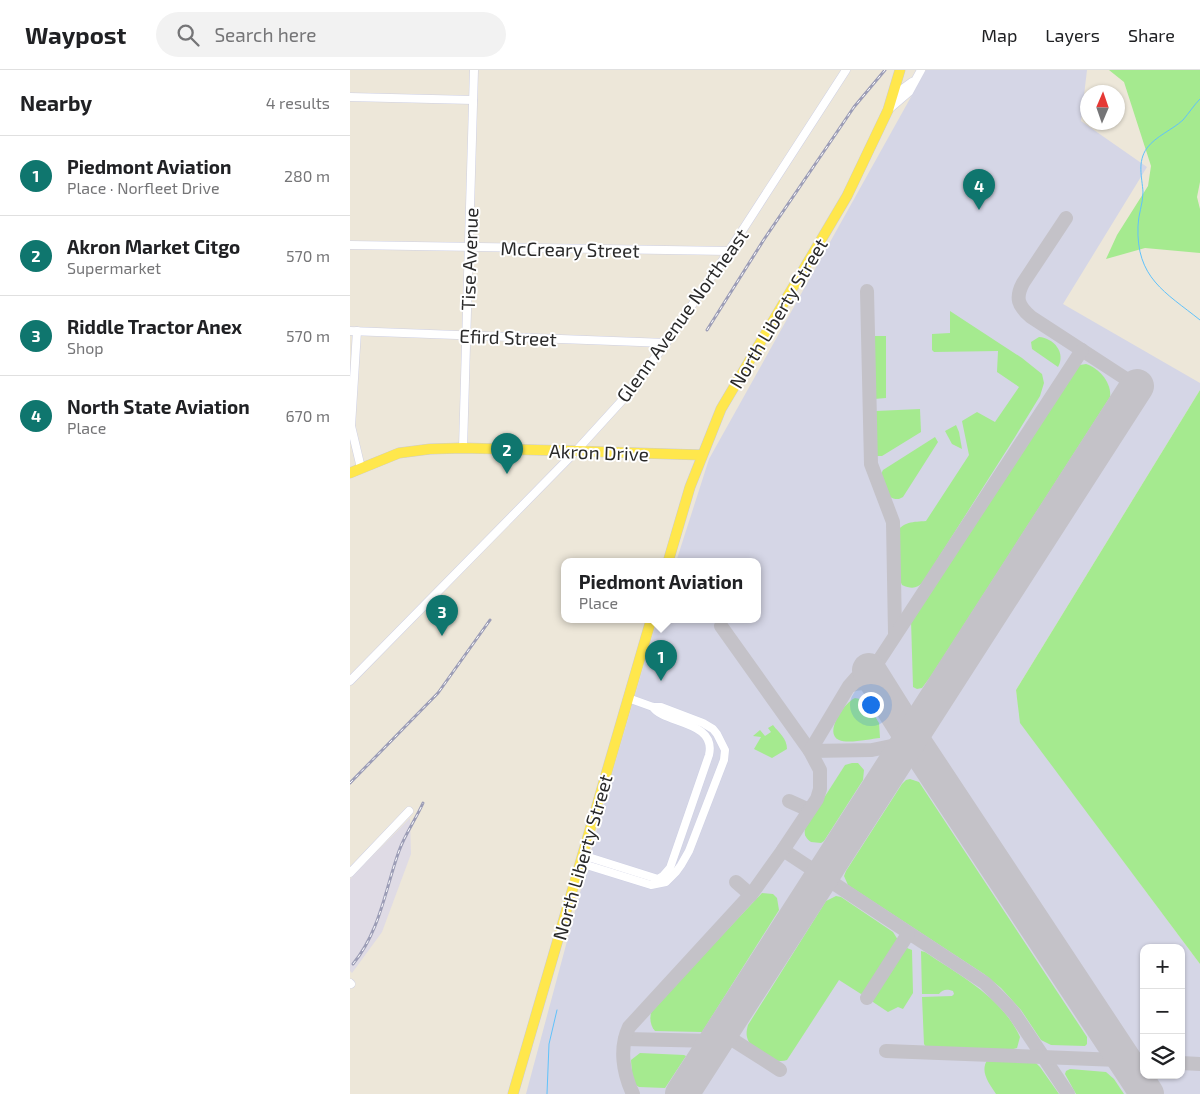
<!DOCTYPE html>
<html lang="en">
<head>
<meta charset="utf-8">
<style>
  body { margin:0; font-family:"Exo 2",sans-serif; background:#f2f2f2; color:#202124 }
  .controls { position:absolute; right:15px; bottom:15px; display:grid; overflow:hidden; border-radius:10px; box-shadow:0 1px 4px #0004 }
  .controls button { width:45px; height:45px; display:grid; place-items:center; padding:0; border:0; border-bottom:1px solid #e0e0e0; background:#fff; color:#202124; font:25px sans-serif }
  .compass { position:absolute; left:730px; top:15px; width:45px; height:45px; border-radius:50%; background:#fff; box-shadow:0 1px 4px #0004; rotate:2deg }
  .you { position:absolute; left:520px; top:634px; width:18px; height:18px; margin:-12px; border:4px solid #fff; border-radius:50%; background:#1a73e8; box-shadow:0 0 0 8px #1a73e833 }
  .badge { display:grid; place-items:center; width:32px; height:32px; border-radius:50%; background:#0f766e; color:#fff; font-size:16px; font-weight:700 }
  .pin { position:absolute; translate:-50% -41px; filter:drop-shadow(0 1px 2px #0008) }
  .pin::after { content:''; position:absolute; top:26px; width:18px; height:15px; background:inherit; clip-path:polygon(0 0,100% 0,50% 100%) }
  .popup { position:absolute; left:211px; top:488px; width:200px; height:65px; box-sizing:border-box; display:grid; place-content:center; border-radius:10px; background:#fff; filter:drop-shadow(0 1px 4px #0005); font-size:16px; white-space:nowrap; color:#757577 }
  .popup b { font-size:19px; color:#202124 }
  .popup::after { content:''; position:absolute; left:50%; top:100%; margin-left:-10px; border:10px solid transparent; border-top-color:#fff }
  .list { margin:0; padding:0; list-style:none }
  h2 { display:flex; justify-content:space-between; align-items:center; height:65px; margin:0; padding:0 20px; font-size:21px }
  h2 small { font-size:16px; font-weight:400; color:#757577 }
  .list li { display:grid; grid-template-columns:32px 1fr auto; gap:15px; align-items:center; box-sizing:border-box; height:80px; padding:0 20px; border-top:1px solid #e0e0e0 }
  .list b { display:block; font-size:19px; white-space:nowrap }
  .list p { margin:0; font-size:16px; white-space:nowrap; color:#757577 }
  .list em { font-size:16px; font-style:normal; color:#757577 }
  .icon { flex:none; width:28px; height:28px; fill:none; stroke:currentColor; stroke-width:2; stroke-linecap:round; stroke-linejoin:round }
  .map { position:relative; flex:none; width:850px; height:1024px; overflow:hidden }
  header { display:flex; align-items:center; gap:30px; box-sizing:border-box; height:70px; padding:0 25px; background:#fff; border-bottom:1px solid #e0e0e0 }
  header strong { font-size:24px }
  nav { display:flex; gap:28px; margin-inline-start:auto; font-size:18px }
  .search { width:350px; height:45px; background:#f2f2f2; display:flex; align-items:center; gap:12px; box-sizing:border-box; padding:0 18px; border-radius:28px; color:#757577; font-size:19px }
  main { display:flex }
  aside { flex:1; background:#fff }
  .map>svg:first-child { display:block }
</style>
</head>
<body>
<header>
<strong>Waypost</strong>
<div class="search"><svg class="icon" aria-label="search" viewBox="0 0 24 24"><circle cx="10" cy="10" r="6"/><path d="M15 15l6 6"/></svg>Search here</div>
<nav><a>Map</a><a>Layers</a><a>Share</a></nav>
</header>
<main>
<aside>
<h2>Nearby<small>4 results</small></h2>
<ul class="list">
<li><span class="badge">1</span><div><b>Piedmont Aviation</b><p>Place · Norfleet Drive</p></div><em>280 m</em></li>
<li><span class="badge">2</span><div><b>Akron Market Citgo</b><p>Supermarket</p></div><em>570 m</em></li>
<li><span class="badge">3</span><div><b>Riddle Tractor Anex</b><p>Shop</p></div><em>570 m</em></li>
<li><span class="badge">4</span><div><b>North State Aviation</b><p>Place</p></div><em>670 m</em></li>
</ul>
</aside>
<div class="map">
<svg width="850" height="1024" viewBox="0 0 850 1024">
  <rect width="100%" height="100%" fill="#ede7d9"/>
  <polygon fill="#dfdbe5" points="60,748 61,784 32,862 2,903 0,901 0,809"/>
  <path fill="#d5d6e6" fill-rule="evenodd" d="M576,0H737L731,51L797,97L713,234L850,313V320L666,620L671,653L850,894V1024H176L260,711L307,550H407V492H326L359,389ZM794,878H831V1005H794Z"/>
  <g fill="#a5ea8f">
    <polygon points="759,0 850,0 850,112 847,127 850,139 850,183 795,178 756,189 767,165 798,116 801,96 774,12"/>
    <path d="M600,241L672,288L692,304L694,313L690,326L665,367L573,512C567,519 561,519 552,515L548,506L546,464C552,451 564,452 576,451L619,385L612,351L627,342L645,352L669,317L647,302L648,281L584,282L582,280V264L600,263Z"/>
    <polygon points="523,266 536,266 536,328 524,329"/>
    <path d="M689,267C704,268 716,283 708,297L682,279L681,272Z"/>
    <path d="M736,294C749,298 762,313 760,327L581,606L572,618L567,619L563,617L561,550L721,304L730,295Z"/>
    <polygon points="850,320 850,894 670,653 666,620"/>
    <polygon points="570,339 571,362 532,386 526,386 526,341"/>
    <polygon points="606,355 609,362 612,379 602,374 595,361"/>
    <path d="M585,367L588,372L553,427L549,429C535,430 534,415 531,404L533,400Z"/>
    <path d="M505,628L515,630L529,653L530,668C520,669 498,674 489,670C473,663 495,632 505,628Z"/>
    <path d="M423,655C429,663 437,668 437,679L422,688L404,679L411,667L403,666L410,660L415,666L421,662L418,658Z"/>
    <path d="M502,693H508L514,700L513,710L474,771L471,773L461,772C455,768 453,763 456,756L495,695Z"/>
    <polygon points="560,709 569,712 737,967 737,974 735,976 701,975 691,970 671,940 651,918 634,904 498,815 494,806 496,801 552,714 556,710"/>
    <path d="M412,823L423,824L427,828L429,840L352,962L305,961C299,954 299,944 304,937Z"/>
    <path d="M486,826L491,827L543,862L548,870L515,923L511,924L489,910L437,990C424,995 400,981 397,967C396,963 397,959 398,955L476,831Z"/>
    <polygon points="557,878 562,880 563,923 553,939 548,937 538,942 523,932 522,927 552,881"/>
    <path d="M571,881L575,882C609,905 652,927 670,967L667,978L656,981L576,977L574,974L572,927L602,926L604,924L603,921C597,919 593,919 589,924H572Z"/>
    <polygon points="290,983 334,985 336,986 315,1018 289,1017 286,1015 284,1012 282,1004 281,990"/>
    <path d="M638,989L684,991L690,997L709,1024H646C639,1013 629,1001 638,989Z"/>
    <polygon points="720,999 756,1002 764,1009 774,1024 726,1024 715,1004 716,1001"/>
  </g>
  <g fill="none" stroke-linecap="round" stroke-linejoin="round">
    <g stroke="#60c2fb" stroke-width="1">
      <path d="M850,29C844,35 839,43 833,50C822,60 806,66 797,78C787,92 792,107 793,122C793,134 788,145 788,156C786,208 815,222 850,250"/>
      <polyline points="197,1024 199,974 207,940"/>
    </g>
    <g stroke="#c4c2c8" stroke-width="14">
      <path d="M716,148L673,213C665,228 668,236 681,247L787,316"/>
      <polyline points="517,221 521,394 543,452 545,563"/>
      <polyline points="371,556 460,681 522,680 546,675 561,667"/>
      <path d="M500,616C512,610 522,615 533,621"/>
      <path d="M538,679C558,679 570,690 585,702"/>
      <polyline points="439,731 459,740"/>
      <polyline points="433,780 635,913 656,934 664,943 718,1024"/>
      <polyline points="386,812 401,825"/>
      <polyline points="517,928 558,864"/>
      <polyline points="372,963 430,1000"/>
      <polyline points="275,969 366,971"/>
      <polyline points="536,981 794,991"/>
      <polyline points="831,993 850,994"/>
      <path d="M283,1024C273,1003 269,978 279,957L403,822L433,780L467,729L470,719V700L460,681L499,616L506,608L526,595L732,280"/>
    </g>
    <g stroke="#c4c2c8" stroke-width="34">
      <polyline points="519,600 561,667 797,1024"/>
      <polyline points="332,1024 787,316"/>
    </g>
    <defs>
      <g id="minor">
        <polyline points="544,25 562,12"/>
        <polyline points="0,27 123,30"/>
        <polyline points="538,40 559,22 571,0"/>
        <polyline points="0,175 379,181"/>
        <polyline points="0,261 316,273"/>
        <polyline points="7,261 1,356 11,398"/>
        <polyline points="113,378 124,0"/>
        <polyline points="0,611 226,381 277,325 316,273 379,181 496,0"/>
        <path d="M232,785L308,809L313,806L320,798L359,685C367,650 313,654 303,637"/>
        <polyline points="230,793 301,815 316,812 326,802 331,795 339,781 374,690 375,680 367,664 363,659 353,653 311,637 303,637 278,628"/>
        <polyline points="0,803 59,741"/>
        <polyline points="0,913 1,914"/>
      </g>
      <g id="major">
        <polyline points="0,403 49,383 80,379 113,378 226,381 352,385"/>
        <polyline points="318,492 340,417 371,339 497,126 538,40 550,0"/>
        <polyline points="163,1024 301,550"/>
      </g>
    </defs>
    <use href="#minor" stroke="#ced0e4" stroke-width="9"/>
    <use href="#major" stroke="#ccc" stroke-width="11"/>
    <use href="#minor" stroke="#fff" stroke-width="8"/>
    <use href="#major" stroke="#ffe74c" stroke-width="10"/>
    <defs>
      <g id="rail">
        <polyline points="357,260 413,171 504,37 535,0"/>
        <polyline points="0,713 88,623 140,550"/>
        <path d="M3,894C30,861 35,820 49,781C55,764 66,749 73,733"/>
      </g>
    </defs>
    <use href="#rail" stroke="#9c9db6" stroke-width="3"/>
    <use href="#rail" stroke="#fff" stroke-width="1" stroke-dasharray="4" stroke-linecap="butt"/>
  </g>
  <g text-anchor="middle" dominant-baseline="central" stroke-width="4" stroke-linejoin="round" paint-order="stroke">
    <g font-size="19" fill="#292929" stroke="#fff">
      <text transform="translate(220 179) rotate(1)">McCreary Street</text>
      <text transform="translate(119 189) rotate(-88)">Tise Avenue</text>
      <text transform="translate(428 243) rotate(-59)">North Liberty Street</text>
      <text transform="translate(332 245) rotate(-54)">Glenn Avenue Northeast</text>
      <text transform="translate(158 267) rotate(2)">Efird Street</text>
      <text transform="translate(249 382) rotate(2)">Akron Drive</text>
      <text transform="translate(232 787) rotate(-74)">North Liberty Street</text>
    </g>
  </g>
</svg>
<div class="controls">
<button>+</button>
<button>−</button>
<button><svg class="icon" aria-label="layers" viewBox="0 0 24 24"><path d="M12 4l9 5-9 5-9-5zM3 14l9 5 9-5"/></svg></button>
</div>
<svg class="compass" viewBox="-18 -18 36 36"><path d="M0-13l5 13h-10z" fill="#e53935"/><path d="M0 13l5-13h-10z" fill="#757577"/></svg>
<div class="you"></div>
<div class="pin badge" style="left:311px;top:611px">1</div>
<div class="popup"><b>Piedmont Aviation</b>Place</div>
<div class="pin badge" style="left:157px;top:404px">2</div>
<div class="pin badge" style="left:92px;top:566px">3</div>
<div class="pin badge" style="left:629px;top:140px">4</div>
</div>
</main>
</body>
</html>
